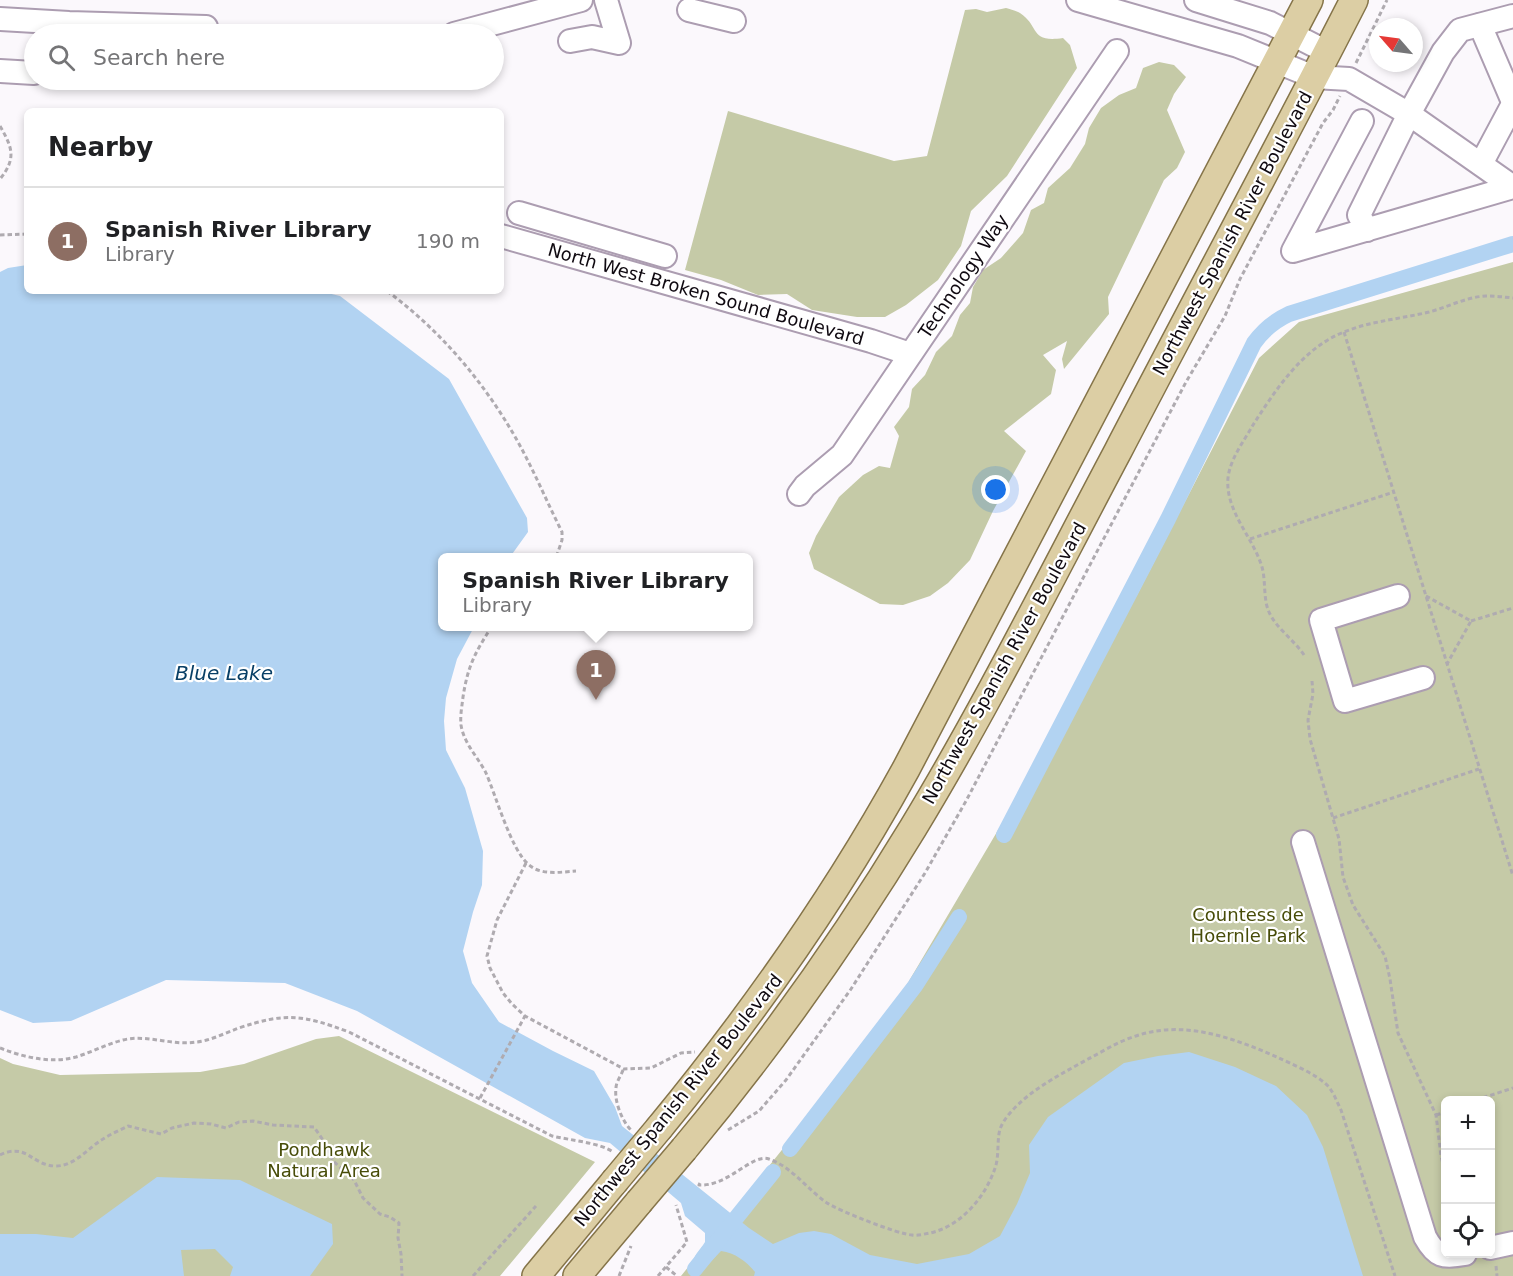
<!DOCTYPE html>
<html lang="en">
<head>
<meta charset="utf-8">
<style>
  body { margin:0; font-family:"DejaVu Sans",sans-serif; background:#f6f6f6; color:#202124 }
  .controls { position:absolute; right:18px; bottom:18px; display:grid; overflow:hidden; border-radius:9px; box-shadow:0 3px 9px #0003 }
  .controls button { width:54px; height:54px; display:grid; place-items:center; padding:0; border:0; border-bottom:2px solid #e0e0e0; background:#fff; color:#202124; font:30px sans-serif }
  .compass { position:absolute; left:1369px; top:18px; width:54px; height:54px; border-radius:50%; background:#fff; box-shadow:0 3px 9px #0003; rotate:298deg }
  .you { position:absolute; left:996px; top:490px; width:21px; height:21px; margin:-15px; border:4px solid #fff; border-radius:50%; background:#1a73e8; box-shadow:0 0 0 9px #1a73e833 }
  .badge { display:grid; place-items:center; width:39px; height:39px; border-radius:50%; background:#2563eb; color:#fff; font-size:20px; font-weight:700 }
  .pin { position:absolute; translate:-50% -50px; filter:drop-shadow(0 2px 3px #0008) }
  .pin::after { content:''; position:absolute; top:32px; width:21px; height:18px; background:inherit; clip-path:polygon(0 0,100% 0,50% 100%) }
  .popup { position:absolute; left:438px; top:553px; width:315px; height:78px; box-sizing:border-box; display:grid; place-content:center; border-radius:9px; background:#fff; filter:drop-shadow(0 2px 4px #0005); font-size:20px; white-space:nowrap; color:#757577 }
  .popup b { font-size:22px; color:#202124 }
  .popup::after { content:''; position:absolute; left:50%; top:100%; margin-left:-12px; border:12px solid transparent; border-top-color:#fff }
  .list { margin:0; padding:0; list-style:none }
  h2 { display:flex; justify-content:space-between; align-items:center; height:78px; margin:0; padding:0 24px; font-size:26px }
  h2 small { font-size:20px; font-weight:400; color:#757577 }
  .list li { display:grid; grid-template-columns:39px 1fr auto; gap:18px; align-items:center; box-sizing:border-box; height:108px; padding:0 24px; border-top:2px solid #e0e0e0 }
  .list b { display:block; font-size:22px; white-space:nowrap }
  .list p { margin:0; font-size:20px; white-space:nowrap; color:#757577 }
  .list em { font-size:20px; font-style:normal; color:#757577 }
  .icon { flex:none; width:33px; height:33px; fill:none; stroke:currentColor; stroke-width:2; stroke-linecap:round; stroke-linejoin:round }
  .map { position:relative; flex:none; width:1513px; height:1276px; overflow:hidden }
  .search { position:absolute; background:#fff; box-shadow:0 3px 9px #0003; left:24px; top:24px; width:480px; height:66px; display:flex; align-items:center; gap:15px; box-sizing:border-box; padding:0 21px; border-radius:33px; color:#757577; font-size:22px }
  .panel { position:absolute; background:#fff; box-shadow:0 3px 9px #0003; left:24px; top:108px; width:480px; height:186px; border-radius:9px }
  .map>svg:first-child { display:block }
</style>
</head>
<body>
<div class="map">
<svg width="1513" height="1276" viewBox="0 0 1513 1276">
  <rect width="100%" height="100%" fill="#fbf8fc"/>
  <g fill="#c5caa7" fill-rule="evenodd">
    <path d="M1006,8C1010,9 1016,11 1020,13C1040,26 1029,43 1063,38L1070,45L1077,68L1007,176L971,211L961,246L938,280L906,305L885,317H857L812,310L787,294L758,295L721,280L685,270L728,111L894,161L927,156L965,10L976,9L987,12Z"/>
    <polygon points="1159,62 1174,65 1186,77 1174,94 1167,110 1185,152 1177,168 1164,180 1108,297 1109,314 1064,369 1062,359 1067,341 1043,355 1056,370 1051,394 1004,431 1026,451 993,511 970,560 948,583 930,596 903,605 880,604 814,569 809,553 816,536 839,497 863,475 879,466 890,468 899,436 894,427 909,407 912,389 925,375 936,352 952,336 960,315 970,303 973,287 983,270 1001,258 1023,233 1031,210 1044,203 1048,188 1070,168 1085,144 1089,128 1101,108 1119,95 1136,88 1143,68"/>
    <path d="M1513,262V1276H681L886,1020L1138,593L1259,358L1299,322ZM1446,1100H1490V1254H1446Z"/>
    <polygon points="339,1036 595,1162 500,1276 0,1276 0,1058 13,1064 60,1075 200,1072 244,1064 316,1039"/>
  </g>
  <g fill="#b2d3f2">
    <path d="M27,265V291H198L216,294L221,291H319L340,296L449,379L527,518L528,532L510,557L443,558V626L474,627L457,659L446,698L444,721L446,750L465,788L483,851L482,885L473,912L463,951L472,983L499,1022L553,1051L594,1071L615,1107L622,1126L749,1228L773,1244L799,1233L814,1231L831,1234L870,1255L917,1264L969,1254L1000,1236L1017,1204L1030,1173L1029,1145L1048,1117L1124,1063L1158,1056L1189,1052L1235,1067L1276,1086L1307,1115L1323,1147L1363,1276H754L755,1272C746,1261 735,1253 721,1251L703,1270L696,1271L693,1268C692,1255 699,1252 705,1242V1233L685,1216L681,1203L610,1143L585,1138L357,1011L285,983L166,980L71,1021L33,1023L0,1010V272L8,268Z"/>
    <polygon points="157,1177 240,1180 332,1224 333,1244 310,1276 230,1276 233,1267 215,1249 181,1250 184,1276 0,1276 0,1234 36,1234 73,1238"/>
  </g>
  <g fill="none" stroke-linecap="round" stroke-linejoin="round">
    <g stroke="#b2d3f2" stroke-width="16">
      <path d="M1004,835L1168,519L1254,343C1264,329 1274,321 1289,314L1513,244"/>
      <polyline points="790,1149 915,986 959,917"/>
      <polyline points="695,1269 773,1172"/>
    </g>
    <defs>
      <g id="minor">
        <polyline points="1078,0 1238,46 1314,77 1349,79 1409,114 1443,52 1460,30 1513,16"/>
        <polyline points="1196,0 1270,23 1327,52"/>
        <polyline points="689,10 734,21"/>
        <polyline points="0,19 69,23 206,27"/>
        <polyline points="1480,25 1513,102"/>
        <polyline points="454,34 581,0"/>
        <polyline points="570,41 592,37 619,43 606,0"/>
        <polyline points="0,71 34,73"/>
        <polyline points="1362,121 1293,251 1513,187 1409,114 1359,215 1367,230"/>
        <polyline points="1481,164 1513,104"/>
        <polyline points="519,213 665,256"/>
        <polyline points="501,236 871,341 910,354"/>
        <polyline points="799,494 805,486 842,455 1117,51"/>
        <polyline points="1398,596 1321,620 1345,701 1423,678"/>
        <path d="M1303,842L1425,1237C1436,1257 1443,1258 1465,1254"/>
        <polyline points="1490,1248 1513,1243"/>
      </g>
      <g id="major">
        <path d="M660,1127C753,1014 835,898 906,769L1309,0"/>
        <path d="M684,1149C768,1048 845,940 913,828C987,706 1051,577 1118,451C1196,301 1277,151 1354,0"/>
        <polyline points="536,1276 614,1182"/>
        <polyline points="577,1276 639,1202"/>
      </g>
    </defs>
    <use href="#minor" stroke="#ac9db1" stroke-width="26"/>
    <use href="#major" stroke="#857449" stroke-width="30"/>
    <g stroke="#afabb0" stroke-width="3" stroke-dasharray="4.5 3" stroke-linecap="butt">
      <polyline points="1356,63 1387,0"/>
      <path d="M0,126C12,147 17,158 0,179"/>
      <polyline points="0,235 27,234"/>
      <path d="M387,291C441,331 485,383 518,442C534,471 547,502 562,532V540L556,558"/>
      <polyline points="1344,332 1513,876"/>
      <polyline points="1250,539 1394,492"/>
      <polyline points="1426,596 1471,621 1447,664"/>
      <polyline points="1471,621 1513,608"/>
      <path d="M492,626C475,653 468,665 463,697C462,706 460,716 461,725C464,744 478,757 486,773C496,796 511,849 528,864C541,876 560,872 576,871"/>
      <path d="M1304,655C1294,640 1276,628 1269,612C1263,599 1266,581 1262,567C1253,537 1225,511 1228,478C1230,459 1244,441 1253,425C1276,389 1303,348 1344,332C1371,321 1400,319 1429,312C1448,307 1466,297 1486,296C1495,296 1504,297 1513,298"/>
      <polyline points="1312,681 1313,694 1308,720 1310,739 1339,839 1343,877 1353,905 1385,956 1390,979 1398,1033 1436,1115 1441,1156 1446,1177"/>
      <polyline points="1333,818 1479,769"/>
      <polyline points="526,863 497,920 487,956 490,968 503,993 512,1004 525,1016 624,1069 651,1068 681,1053 695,1052"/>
      <path d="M0,1048C23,1057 51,1064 76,1057C92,1052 107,1044 123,1040C147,1034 172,1046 196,1042C210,1041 225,1033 239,1028C286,1012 303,1015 349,1032L552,1136C569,1140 601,1143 613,1152"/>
      <path d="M623,1070C621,1076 616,1082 616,1088C614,1101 622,1121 631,1130"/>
      <polyline points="480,1098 525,1016"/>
      <polyline points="1476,1100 1513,1088"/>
      <polyline points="1436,1115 1446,1112"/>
      <polyline points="728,1130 759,1111 786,1080 851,989 925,873 966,801 1186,382 1225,316 1240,279 1323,123 1333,110 1340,96"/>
      <path d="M0,1155C27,1142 32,1166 56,1166C75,1166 88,1148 103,1139C111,1134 120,1130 128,1126L161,1134L172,1128L194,1123L211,1124L226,1128L239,1122L253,1121L273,1125L314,1127L323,1140L333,1161L354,1180L363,1198L380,1214L390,1217L399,1223L398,1238L401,1254L402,1276"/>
      <path d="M700,1183L699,1185C728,1187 752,1153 769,1159C792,1167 808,1190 827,1203C840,1211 897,1234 912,1235C917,1236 924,1234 930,1233C962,1226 987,1195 996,1165C999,1153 997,1140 1000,1129C1004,1118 1015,1107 1023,1100C1043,1083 1065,1072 1088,1059C1102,1052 1117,1042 1133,1037C1182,1019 1231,1037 1277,1057C1293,1065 1315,1073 1328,1086C1334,1093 1337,1102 1341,1110L1395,1276"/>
      <polyline points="1496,1266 1497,1276"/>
      <polyline points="666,1267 677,1276"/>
      <polyline points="473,1276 536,1206"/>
      <polyline points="619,1276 631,1246"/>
      <polyline points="658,1276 687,1242 676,1205"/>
    </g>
    <use href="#minor" stroke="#fff" stroke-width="22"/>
    <use href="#major" stroke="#dccea4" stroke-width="27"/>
    <defs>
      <g id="major-bridge">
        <polyline points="614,1182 660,1127"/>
        <polyline points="639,1202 684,1149"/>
      </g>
    </defs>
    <use href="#major-bridge" stroke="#857449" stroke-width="30" stroke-linecap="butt"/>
    <use href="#major-bridge" stroke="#dccea4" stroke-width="27"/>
  </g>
  <g text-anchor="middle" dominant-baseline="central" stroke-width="4.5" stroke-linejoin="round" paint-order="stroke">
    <g font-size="18" fill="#0f0910" stroke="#fff">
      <text transform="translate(1232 233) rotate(-62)">Northwest Spanish River Boulevard</text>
      <text transform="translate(963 276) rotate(-56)">Technology Way</text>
      <text transform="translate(706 294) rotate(16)">North West Broken Sound Boulevard</text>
      <text transform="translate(1004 663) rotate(-61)">Northwest Spanish River Boulevard</text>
      <text transform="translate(678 1100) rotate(-51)">Northwest Spanish River Boulevard</text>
    </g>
    <g font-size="18" fill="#474c08" stroke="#fff">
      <text x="1248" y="914">Countess de<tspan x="1248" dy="21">Hoernle Park</tspan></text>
      <text x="324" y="1149">Pondhawk<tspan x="324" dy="21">Natural Area</tspan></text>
    </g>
    <g font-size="20" font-style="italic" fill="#083f66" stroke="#fff">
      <text x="224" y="673">Blue Lake</text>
    </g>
  </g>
</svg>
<div class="controls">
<button>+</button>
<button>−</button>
<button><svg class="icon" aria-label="locate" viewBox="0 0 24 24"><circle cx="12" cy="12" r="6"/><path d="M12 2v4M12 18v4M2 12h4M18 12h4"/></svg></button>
</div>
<svg class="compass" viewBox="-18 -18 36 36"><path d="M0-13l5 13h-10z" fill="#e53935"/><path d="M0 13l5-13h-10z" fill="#757577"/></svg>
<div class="you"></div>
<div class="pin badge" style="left:596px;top:700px;background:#8d6e63">1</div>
<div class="popup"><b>Spanish River Library</b>Library</div>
<div class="search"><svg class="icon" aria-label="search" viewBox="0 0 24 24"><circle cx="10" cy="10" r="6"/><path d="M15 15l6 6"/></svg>Search here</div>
<section class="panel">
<h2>Nearby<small></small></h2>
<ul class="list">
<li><span class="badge" style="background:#8d6e63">1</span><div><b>Spanish River Library</b><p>Library</p></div><em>190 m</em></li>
</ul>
</section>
</div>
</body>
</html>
